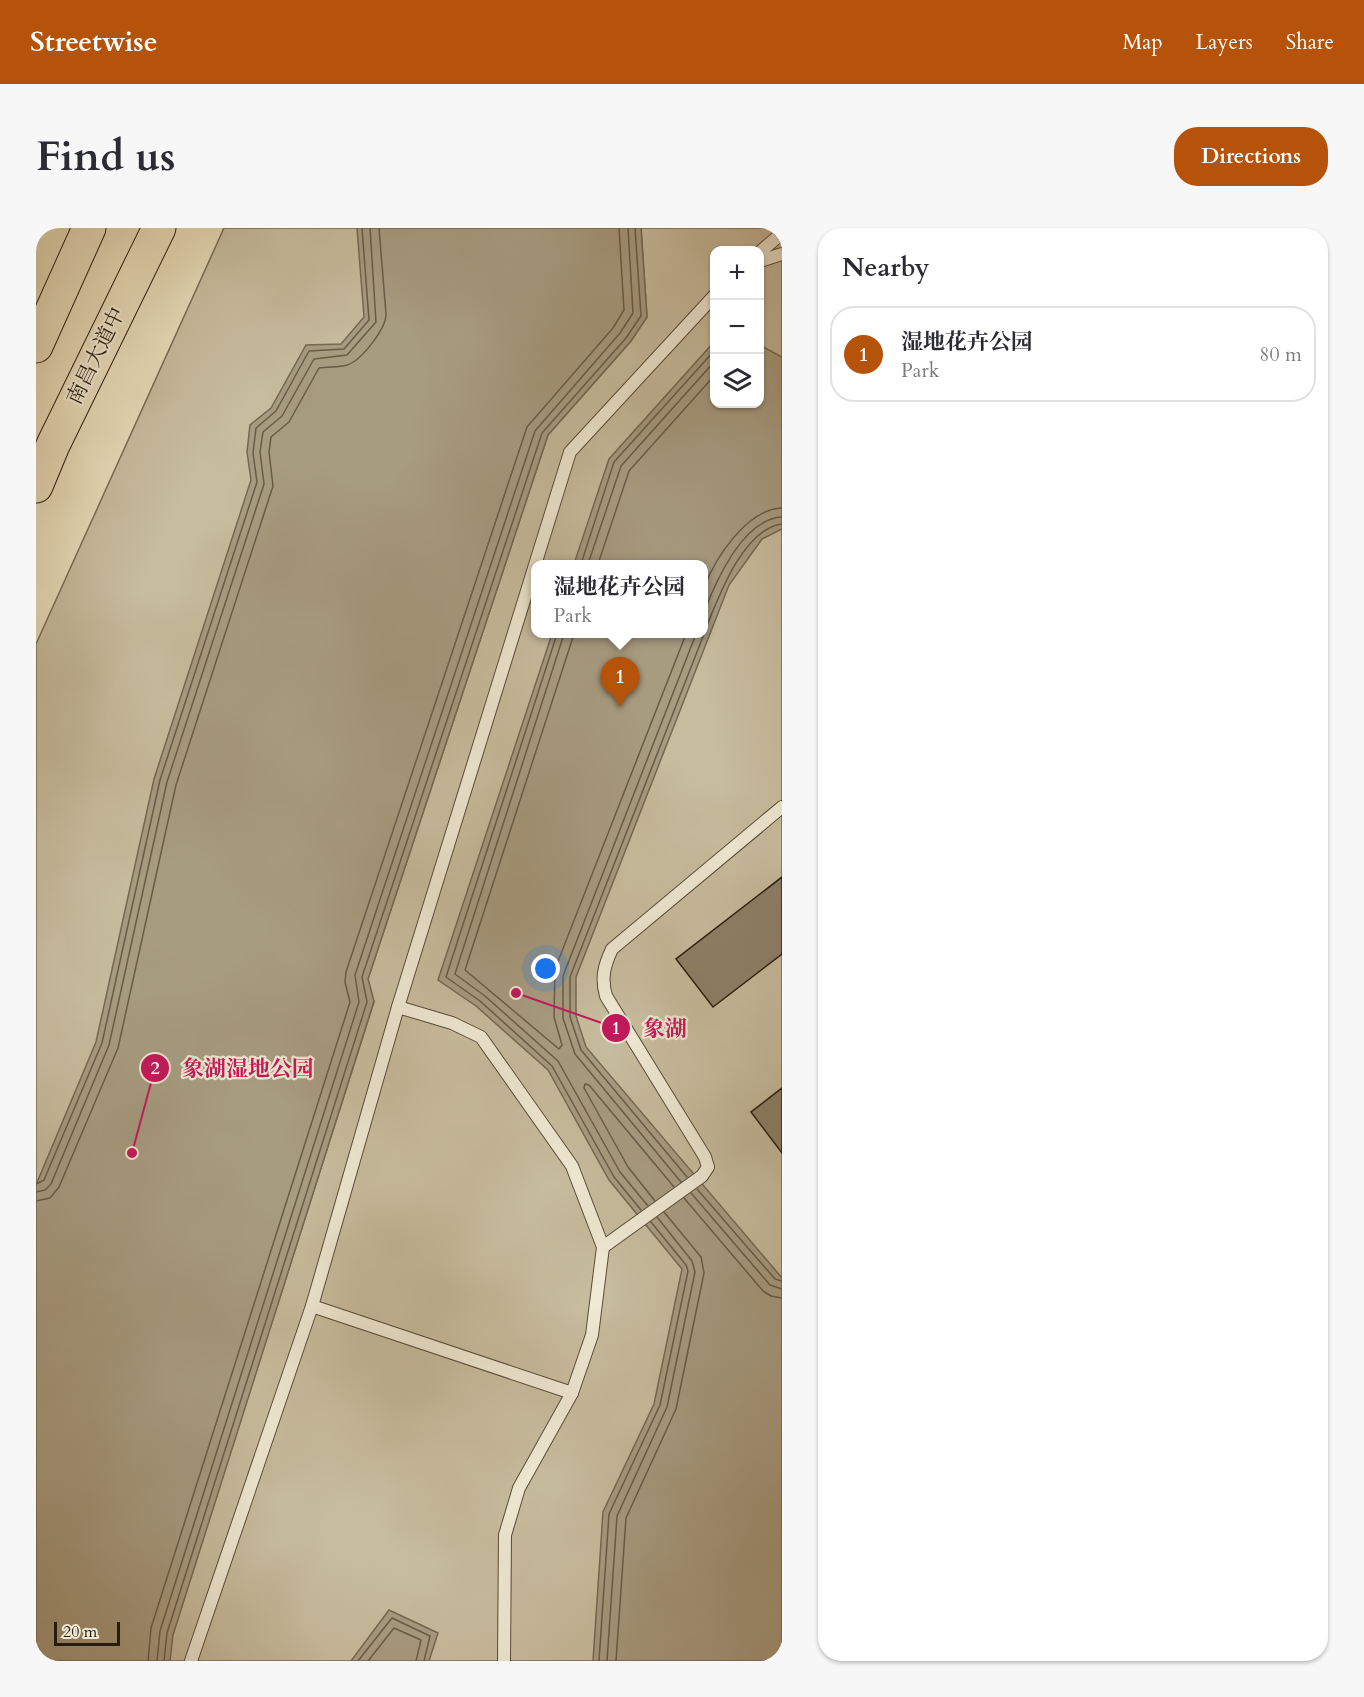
<!DOCTYPE html>
<html lang="en">
<head>
<meta charset="utf-8">
<style>
  body { margin:0; font-family:Cardo,"Noto Serif SC",serif; background:#f7f7f7; color:#2b2b33 }
  .controls { position:absolute; right:18px; top:18px; display:grid; overflow:hidden; border-radius:12px; box-shadow:0 2px 4px #0004 }
  .controls button { width:54px; height:54px; display:grid; place-items:center; padding:0; border:0; border-bottom:2px solid #e1e1e2; background:#fff; color:#2b2b33; font:30px sans-serif }
  .scale { position:absolute; left:18px; bottom:15px; width:66px; box-sizing:border-box; padding-left:6px; border:3px solid #281c0e; border-top:0; font-size:16px; line-height:21px; white-space:nowrap; color:#281c0e; -webkit-text-stroke:4px #f0e9d3; paint-order:stroke }
  .you { position:absolute; left:510px; top:741px; width:21px; height:21px; margin:-15px; border:4px solid #fff; border-radius:50%; background:#1a73e8; box-shadow:0 0 0 9px #1a73e833 }
  .badge { display:grid; place-items:center; width:39px; height:39px; border-radius:50%; background:#b45309; color:#fff; font-size:20px; font-weight:700 }
  .pin { position:absolute; translate:-50% -50px; filter:drop-shadow(0 2px 3px #0008) }
  .pin::after { content:''; position:absolute; top:32px; width:21px; height:18px; background:inherit; clip-path:polygon(0 0,100% 0,50% 100%) }
  .popup { position:absolute; left:495px; top:332px; width:177px; height:78px; box-sizing:border-box; display:grid; place-content:center; border-radius:12px; background:#fff; filter:drop-shadow(0 2px 4px #0005); font-size:20px; white-space:nowrap; color:#7c7c81 }
  .popup b { font-size:22px; color:#2b2b33 }
  .popup::after { content:''; position:absolute; left:50%; top:100%; margin-left:-12px; border:12px solid transparent; border-top-color:#fff }
  .list { margin:0; padding:0; list-style:none }
  h2 { display:flex; justify-content:space-between; align-items:center; height:78px; margin:0; padding:0 24px; font-size:26px }
  h2 small { font-size:20px; font-weight:400; color:#7c7c81 }
  .list li { display:grid; grid-template-columns:39px 1fr auto; gap:18px; align-items:center; box-sizing:border-box; height:96px; margin:0 12px 12px; padding:0 12px; border:2px solid #e1e1e2; border-radius:24px }
  .list b { display:block; font-size:22px; white-space:nowrap }
  .list p { margin:0; font-size:20px; white-space:nowrap; color:#7c7c81 }
  .list em { font-size:20px; font-style:normal; color:#7c7c81 }
  .icon { flex:none; width:33px; height:33px; fill:none; stroke:currentColor; stroke-width:2; stroke-linecap:round; stroke-linejoin:round }
  .map { position:relative; flex:none; width:746px; height:1433px; overflow:hidden; border-radius:24px }
  header { display:flex; align-items:center; gap:36px; box-sizing:border-box; height:84px; padding:0 30px; background:#b45309; color:#fff }
  header strong { font-size:28px }
  nav { display:flex; gap:33px; margin-inline-start:auto; font-size:21px }
  .intro { display:flex; align-items:center; justify-content:space-between; box-sizing:border-box; height:144px; padding:0 36px }
  h1 { margin:0; font-size:42px }
  .button { padding:15px 27px; border-radius:24px; background:#b45309; color:#fff; font-size:21px; font-weight:700 }
  main { display:flex; gap:36px; padding:0 36px }
  aside { flex:1; background:#fff; border-radius:24px; box-shadow:0 2px 4px #0004 }
  .map>svg:first-child { display:block }
</style>
</head>
<body>
<header>
<strong>Streetwise</strong>
<nav><a>Map</a><a>Layers</a><a>Share</a></nav>
</header>
<div class="intro"><h1>Find us</h1><a class="button">Directions</a></div>
<main>
<div class="map">
<svg width="746" height="1433" viewBox="0 0 746 1433">
  <rect width="100%" height="100%" fill="#e8ddbb"/>
  <filter id="stains"><feTurbulence type="fractalNoise" baseFrequency=".00333" numOctaves="4"/><feColorMatrix values="0 0 0 0 .2 0 0 0 0 .09 0 0 0 0 .02 0 0 0 .5 -.17"/></filter>
  <radialGradient id="worn" r=".72"><stop offset=".6" stop-color="#630" stop-opacity="0"/><stop offset="1" stop-color="#630" stop-opacity=".3"/></radialGradient>
  <g fill="#c7bc9e" stroke="#786c56" stroke-width="1.5" fill-rule="evenodd">
    <polygon points="188,0 525,0 0,1433 0,416"/>
    <path d="M605,0H746V1433H128L338,774L332,751L512,207L595,113L611,89ZM678,22H724V176H678ZM500,336H668V406H500Z"/>
  </g>
  <g fill="#a79b80" stroke="#746852" stroke-width="1.5">
    <polygon points="321,0 605,0 611,89 595,113 512,207 332,751 338,773 137,1407 134,1433 0,1433 0,957 60,814 118,551 215,252 211,224 214,197 235,180 270,117 305,116 328,89"/>
    <polygon points="678,114 678,176 724,176 724,117 746,129 746,301 726,311 693,357 540,749 540,788 550,819 746,1050 746,1433 557,1433 567,1284 618,1176 646,1041 573,952 512,842 440,778 402,752 516,406 668,406 668,336 538,336 573,231"/>
    <polygon points="353,1382 402,1405 393,1433 315,1433"/>
  </g>
  <g fill="none" stroke-linecap="round" stroke-linejoin="round">
    <g stroke="#685c47" stroke-width="1.5">
      <polyline points="545,336 578,234 678,123"/>
      <polyline points="552,336 585,238 678,134"/>
      <polyline points="562,336 593,243 678,148"/>
      <path d="M668,360C679,330 711,281 746,280"/>
      <path d="M668,384C680,353 707,291 746,289"/>
      <path d="M668,405C681,373 706,301 746,296"/>
      <polyline points="521,406 410,749 444,773 516,838 578,949 605,982"/>
      <polyline points="528,406 419,746 449,768 522,833 584,944 612,978"/>
      <polyline points="538,406 429,742 523,821 526,817 518,789 519,741 650,406"/>
      <polyline points="651,949 545,822 534,789 534,749 668,406"/>
      <polyline points="645,954 539,826 527,790 527,748 660,406"/>
      <polyline points="0,956 8,952 66,815 124,552 221,254 217,225 220,200 240,183 273,123 308,121 333,92 326,0"/>
      <polyline points="661,961 739,1051 746,1053"/>
      <polyline points="0,964 9,962 15,956 73,817 131,554 228,256 224,224 227,204 246,188 278,131 311,127 340,94 334,0"/>
      <polyline points="655,965 734,1057 746,1061"/>
      <polyline points="648,970 727,1063 735,1068 746,1070"/>
      <path d="M0,973L14,970L23,959L82,820L140,557L237,258L233,224L235,209L253,194L283,140C292,138 302,140 311,137C325,133 350,101 350,86L343,0"/>
      <polyline points="619,973 592,939 548,860 549,856 553,857 638,959"/>
      <polyline points="112,1433 115,1400 314,774 309,754 310,744 491,199 577,100 588,82 583,0"/>
      <polyline points="121,1433 124,1403 323,774 319,747 499,203 584,105 597,85 592,0"/>
      <polyline points="128,1433 131,1405 331,774 326,749 506,205 590,110 605,88 599,0"/>
      <polyline points="322,1433 356,1390 394,1408 388,1433"/>
      <polyline points="332,1433 358,1400 385,1412 380,1433"/>
      <polyline points="563,1433 573,1286 624,1177 652,1043 650,1037 615,994"/>
      <polyline points="571,1433 581,1288 631,1179 659,1044 656,1033 621,989"/>
      <polyline points="580,1433 590,1290 640,1181 668,1045 665,1029 628,984"/>
    </g>
  </g>
  <g fill="#8c8068" stroke="#281c0e" stroke-width="1.5">
    <polygon points="746,649 746,726 677,779 640,731"/>
    <polygon points="746,860 746,925 715,884"/>
  </g>
  <g fill="none" stroke-linecap="round" stroke-linejoin="round">
    <defs>
      <g id="service">
        <polyline points="724,24 746,5"/>
        <polyline points="724,33 746,26"/>
        <polyline points="362,779 416,795 445,809 536,938 567,1019 556,1107 536,1165 483,1260 469,1307 468,1433"/>
        <path d="M567,1019L666,948L672,939L669,929L570,768C565,750 568,738 576,721L746,579"/>
        <polyline points="276,1078 536,1165"/>
        <polyline points="155,1433 276,1078 362,779 534,224 678,68"/>
      </g>
      <g id="trunk">
        <polyline points="0,118 53,0"/>
        <polyline points="0,258 17,217 123,0"/>
      </g>
    </defs>
    <use href="#service" stroke="#584c39" stroke-width="14"/>
    <use href="#trunk" stroke="#281c0e" stroke-width="35"/>
    <use href="#service" stroke="#f0e9d3" stroke-width="12"/>
    <use href="#trunk" stroke="#e8ddbb" stroke-width="33"/>
  </g>
  <g text-anchor="middle" dominant-baseline="central" stroke-width="4.5" stroke-linejoin="round" paint-order="stroke">
    <g font-size="21" fill="#281c0e" stroke="#f0e9d3">
      <text transform="translate(60 128) rotate(-64)">南昌大道中</text>
    </g>
  </g>
  <path fill="none" stroke="#c2185b" stroke-width="2" d="M480 765L580 800M96 925L119 840"/>
  <g fill="#c2185b" stroke="#f0e9d3" stroke-width="2">
    <circle cx="480" cy="765" r="6"/>
    <circle cx="96" cy="925" r="6"/>
    <circle cx="580" cy="800" r="15"/>
    <circle cx="119" cy="840" r="15"/>
  </g>
  <g font-size="18" text-anchor="middle" font-weight="bold" fill="#fff">
    <text x="580" y="806">1</text>
    <text x="119" y="846">2</text>
  </g>
  <g font-size="22" text-anchor="middle" font-weight="bold" fill="#c2185b" stroke="#f0e9d3" stroke-width="4.5" stroke-linejoin="round" paint-order="stroke">
    <text x="629" y="808">象湖</text>
    <text x="212" y="848">象湖湿地公园</text>
  </g>
  <rect width="100%" height="100%" filter="url(#stains)"/>
  <rect width="100%" height="100%" fill="url(#worn)"/>
</svg>
<div class="controls">
<button>+</button>
<button>−</button>
<button><svg class="icon" aria-label="layers" viewBox="0 0 24 24"><path d="M12 4l9 5-9 5-9-5zM3 14l9 5 9-5"/></svg></button>
</div>
<div class="scale">20 m</div>
<div class="you"></div>
<div class="pin badge" style="left:584px;top:479px">1</div>
<div class="popup"><b>湿地花卉公园</b>Park</div>
</div>
<aside>
<h2>Nearby<small></small></h2>
<ul class="list">
<li><span class="badge">1</span><div><b>湿地花卉公园</b><p>Park</p></div><em>80 m</em></li>
</ul>
</aside>
</main>
</body>
</html>
